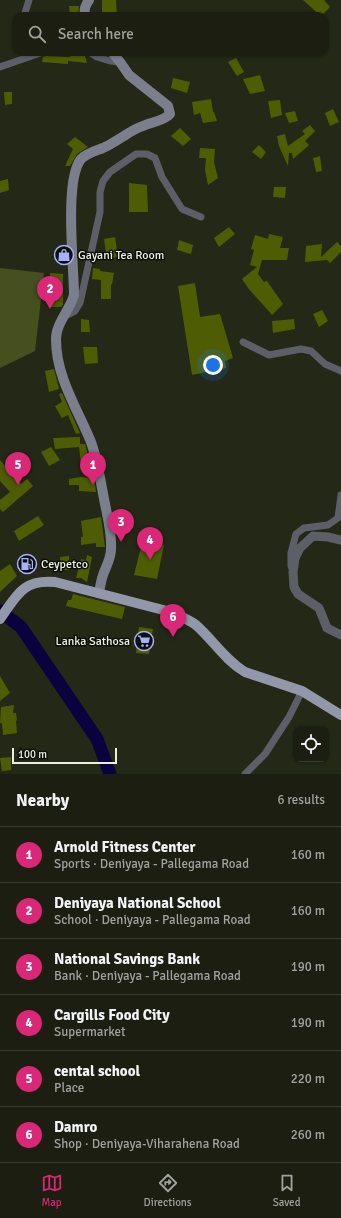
<!DOCTYPE html>
<html lang="en">
<head>
<meta charset="utf-8">
<style>
  body { margin:0; font-family:Signika,sans-serif; background:#242719; color:#f1f3f6 }
  .controls { position:absolute; right:12px; bottom:12px; display:grid; overflow:hidden; border-radius:8px; box-shadow:0 1px 3px #0004 }
  .controls button { width:36px; height:36px; display:grid; place-items:center; padding:0; border:0; border-bottom:1px solid #393c30; background:#1b1e10; color:#f1f3f6; font:20px sans-serif }
  .scale { position:absolute; left:12px; bottom:10px; width:105px; box-sizing:border-box; padding-left:4px; border:2px solid #ebefe3; border-top:0; font-size:11px; line-height:14px; white-space:nowrap; color:#ebefe3; -webkit-text-stroke:3px #0e1008; paint-order:stroke }
  .you { position:absolute; left:213px; top:365px; width:14px; height:14px; margin:-10px; border:3px solid #fff; border-radius:50%; background:#1a73e8; box-shadow:0 0 0 6px #1a73e833 }
  .badge { display:grid; place-items:center; width:26px; height:26px; border-radius:50%; background:#db2777; color:#fff; font-size:13px; font-weight:700 }
  .pin { position:absolute; translate:-50% -33px; filter:drop-shadow(0 1px 2px #0008) }
  .pin::after { content:''; position:absolute; top:21px; width:14px; height:12px; background:inherit; clip-path:polygon(0 0,100% 0,50% 100%) }
  .list { margin:0; padding:0; list-style:none }
  h2 { display:flex; justify-content:space-between; align-items:center; height:52px; margin:0; padding:0 16px; font-size:17px }
  h2 small { font-size:13px; font-weight:400; color:#a0a29f }
  .list li { display:grid; grid-template-columns:26px 1fr auto; gap:12px; align-items:center; box-sizing:border-box; height:56px; padding:0 16px; border-top:1px solid #393c30 }
  .list b { display:block; font-size:15px; white-space:nowrap }
  .list p { margin:0; font-size:13px; white-space:nowrap; color:#a0a29f }
  .list em { font-size:13px; font-style:normal; color:#a0a29f }
  .icon { flex:none; width:22px; height:22px; fill:none; stroke:currentColor; stroke-width:2; stroke-linecap:round; stroke-linejoin:round }
  .map { position:relative; flex:none; width:341px; height:774px; overflow:hidden }
  .search { position:absolute; background:#1b1e10; box-shadow:0 1px 3px #0004; left:12px; right:12px; top:12px; height:44px; display:flex; align-items:center; gap:10px; box-sizing:border-box; padding:0 14px; border-radius:12px; color:#a0a29f; font-size:15px }
  .sheet { height:388px; background:#1b1e10 }
  nav { display:flex; justify-content:space-around; align-items:center; box-sizing:border-box; height:56px; border-top:1px solid #393c30; background:#1b1e10; font-size:11px; color:#a0a29f }
  nav a { display:grid; justify-items:center; gap:2px }
  nav .on { color:#db2777 }
  .map>svg:first-child { display:block }
</style>
</head>
<body>
<div class="map">
<svg width="341" height="774" viewBox="0 0 341 774">
  <rect width="100%" height="100%" fill="#242816"/>
  <polygon fill="#45501e" points="0,268 44,273 35,351 0,368"/>
  <g fill="none" stroke-linecap="round" stroke-linejoin="round">
    <polyline stroke="#0a023e" stroke-width="13" points="0,611 21,627 97,739 110,774"/>
  </g>
  <g fill="#4e5d04">
    <polygon points="102,0 116,0 117,16 102,16"/>
    <polygon points="303,0 324,0 330,7 321,16"/>
    <polygon points="69,6 79,6 78,16 70,16"/>
    <polygon points="73,55 85,56 87,63 68,61 68,64 42,62 43,57 46,56 69,57"/>
    <polygon points="236,58 244,72 237,76 228,62"/>
    <polygon points="260,75 265,91 250,94 243,79"/>
    <polygon points="173,78 190,82 187,93 171,88"/>
    <polygon points="4,92 12,92 12,104 5,105"/>
    <polygon points="211,99 213,112 214,112 217,121 203,123 200,113 194,115 192,102"/>
    <polygon points="280,100 282,115 271,118 268,101"/>
    <polygon points="333,109 339,122 330,126 325,113"/>
    <polygon points="295,111 298,121 289,123 285,113"/>
    <polygon points="310,125 315,131 305,141 309,145 293,159 292,153 289,153 288,166 279,146 277,136 285,134 288,146 305,134 302,131"/>
    <polygon points="180,128 191,139 183,146 171,136"/>
    <polygon points="75,137 88,147 77,154 70,166 65,166 73,149 67,144"/>
    <polygon points="259,145 266,152 261,159 252,152"/>
    <polygon points="200,148 215,149 214,162 218,178 208,185 205,170 206,158 199,158"/>
    <polygon points="320,156 322,171 316,172 313,158"/>
    <polygon points="8,179 9,190 0,193 0,181"/>
    <polygon points="129,183 147,185 148,212 129,212"/>
    <polygon points="274,187 286,187 285,198 273,197"/>
    <polygon points="229,227 235,234 219,247 214,238"/>
    <polygon points="269,234 283,237 280,248 289,248 287,260 262,260 258,274 264,282 267,281 283,304 272,315 248,288 242,279 257,267 250,265 254,250 251,249 255,235 268,239"/>
    <polygon points="115,237 118,257 107,259 104,239"/>
    <polygon points="179,240 193,245 191,254 177,250"/>
    <polygon points="337,242 341,246 341,252 330,263 327,260 305,262 306,246 322,244 321,257"/>
    <polygon points="93,268 100,269 100,271 114,273 112,285 111,284 111,299 101,299 101,280 92,279"/>
    <polygon points="50,273 63,274 63,305 61,307 49,307"/>
    <polygon points="195,283 200,317 220,314 233,358 225,361 226,368 192,375 178,286"/>
    <polygon points="322,310 328,321 319,327 313,314"/>
    <polygon points="81,319 89,320 90,332 81,332"/>
    <polygon points="294,319 295,329 273,333 272,321"/>
    <polygon points="83,347 97,347 98,363 85,364"/>
    <polygon points="54,369 59,389 49,392 45,371"/>
    <polygon points="62,393 80,433 76,434 68,415 62,418 55,406 62,402 59,394"/>
    <polygon points="80,437 80,444 85,444 87,451 89,465 81,464 79,447 55,449 53,438"/>
    <polygon points="51,447 60,460 49,466 41,452"/>
    <polygon points="0,460 21,484 27,479 33,486 3,512 0,509 0,500 10,492 0,481"/>
    <polygon points="80,477 94,478 96,492 79,491 79,485 69,485 69,479"/>
    <polygon points="38,516 44,525 19,541 14,531"/>
    <polygon points="101,517 105,547 96,547 96,543 81,545 81,537 83,537 81,521"/>
    <polygon points="143,539 164,545 157,579 134,575"/>
    <polygon points="87,555 92,557 87,582 81,578 76,578 81,559 86,560"/>
    <polygon points="69,556 69,570 61,570 60,557"/>
    <polygon points="10,564 17,576 0,592 0,571"/>
    <polygon points="73,594 125,607 122,619 66,606 68,600 71,600"/>
    <polygon points="139,627 153,629 149,654 136,653"/>
    <polygon points="0,676 10,693 0,701"/>
    <polygon points="14,705 13,713 16,713 17,720 16,721 17,733 3,735 2,723 0,723 1,707"/>
    <polygon points="11,757 11,770 2,771 0,758"/>
  </g>
  <g fill="none" stroke-linecap="round" stroke-linejoin="round">
    <g stroke="#5d5f68" stroke-width="7">
      <polyline points="24,16 29,0"/>
      <polyline points="56,52 69,52"/>
      <polyline points="89,52 97,57 110,61 120,62"/>
      <polyline points="0,67 43,52"/>
      <polyline points="65,316 75,311 80,303 100,212 100,192 103,181 110,172 136,154 147,154 155,158 162,177 182,209 201,217"/>
      <polyline points="243,342 269,355 301,349 311,351 325,364 341,371"/>
      <polyline points="291,566 291,553 296,534 304,528 328,525 338,518 341,495"/>
      <polyline points="245,774 265,754 289,717 302,691"/>
    </g>
    <polyline stroke="#5d5f68" stroke-width="9" points="341,540 328,537 313,536 300,548 295,558 293,572 294,587 298,594 319,608 327,628 341,635"/>
    <g stroke="#7b7f8d" stroke-width="10">
      <path d="M85,16C84,9 85,6 89,0"/>
      <path d="M99,593C100,587 101,581 103,575C106,566 111,559 111,549C112,534 108,519 105,504C101,484 98,462 91,442C77,408 56,377 56,339C56,323 70,310 74,295C74,266 64,180 81,159C87,153 95,151 103,148C110,145 117,140 124,136C130,132 136,128 143,126C151,122 164,121 170,114L168,106L129,75L120,62L112,52"/>
    </g>
    <path stroke="#9397aa" stroke-width="10" d="M0,619C17,595 23,579 55,582L171,612C179,616 188,619 196,625C213,640 225,660 245,672L302,691L341,715"/>
  </g>
  <defs>
    <symbol id="shop-ring" viewBox="-11 -11 22 22"><circle r="9.5" fill="#0e1008" stroke="#a4b2fc" stroke-width="1.5"/><path d="M-5-2.5h2.3a2.7 3.5 0 0 1 5.4 0H5L5.5 6h-11ZM-1.5-2.5h3a1.5 2.3 0 0 0-3 0Z" fill="#a4b2fc"/></symbol>
    <symbol id="fuel-ring" viewBox="-11 -11 22 22"><circle r="9.5" fill="#0e1008" stroke="#a4b2fc" stroke-width="1.5"/><path d="M-5.5-6h7V0h2V4h1.3V-2.5L3-4.5l.8-.8L6-3V5H2.5V1h-1V6h-7ZM-4.2-4.7v3.2H.2V-4.7Z" fill="#a4b2fc"/></symbol>
    <symbol id="supermarket-ring" viewBox="-11 -11 22 22"><circle r="9.5" fill="#0e1008" stroke="#a4b2fc" stroke-width="1.5"/><path d="M-6-5.5h2.5l.6 2H6L4.5 2H-2.5L-4.4-4H-6ZM-1.5 3.2a1.3 1.3 0 1 0 .1 0ZM3 3.2a1.3 1.3 0 1 0 .1 0Z" fill="#a4b2fc"/></symbol>
  </defs>
  <g fill-rule="evenodd">
    <use href="#shop-ring" x="53" y="244" width="22" height="22"/>
    <use href="#fuel-ring" x="16" y="553" width="22" height="22"/>
    <use href="#supermarket-ring" x="133" y="630" width="22" height="22"/>
  </g>
  <g text-anchor="middle" dominant-baseline="central" stroke-width="3" stroke-linejoin="round" paint-order="stroke">
    <g font-size="12" fill="#ebefe3" stroke="#0e1008" text-anchor="start">
      <text x="78" y="255">Gayani Tea Room</text>
      <text x="41" y="564">Ceypetco</text>
      <text x="130" y="641" text-anchor="end">Lanka Sathosa</text>
    </g>
  </g>
</svg>
<div class="controls">
<button><svg class="icon" aria-label="locate" viewBox="0 0 24 24"><circle cx="12" cy="12" r="6"/><path d="M12 2v4M12 18v4M2 12h4M18 12h4"/></svg></button>
</div>
<div class="scale">100 m</div>
<div class="you"></div>
<div class="pin badge" style="left:93px;top:485px">1</div>
<div class="pin badge" style="left:50px;top:309px">2</div>
<div class="pin badge" style="left:121px;top:542px">3</div>
<div class="pin badge" style="left:150px;top:560px">4</div>
<div class="pin badge" style="left:18px;top:485px">5</div>
<div class="pin badge" style="left:173px;top:637px">6</div>
<div class="search"><svg class="icon" aria-label="search" viewBox="0 0 24 24"><circle cx="10" cy="10" r="6"/><path d="M15 15l6 6"/></svg>Search here</div>
</div>
<section class="sheet">
<h2>Nearby<small>6 results</small></h2>
<ul class="list">
<li><span class="badge">1</span><div><b>Arnold Fitness Center</b><p>Sports · Deniyaya - Pallegama Road</p></div><em>160 m</em></li>
<li><span class="badge">2</span><div><b>Deniyaya National School</b><p>School · Deniyaya - Pallegama Road</p></div><em>160 m</em></li>
<li><span class="badge">3</span><div><b>National Savings Bank</b><p>Bank · Deniyaya - Pallegama Road</p></div><em>190 m</em></li>
<li><span class="badge">4</span><div><b>Cargills Food City</b><p>Supermarket</p></div><em>190 m</em></li>
<li><span class="badge">5</span><div><b>cental school</b><p>Place</p></div><em>220 m</em></li>
<li><span class="badge">6</span><div><b>Damro</b><p>Shop · Deniyaya-Viharahena Road</p></div><em>260 m</em></li>
</ul>
</section>
<nav>
<a class="on"><svg class="icon" aria-label="map" viewBox="0 0 24 24"><path d="M3 6l6-2 6 2 6-2v14l-6 2-6-2-6 2zM9 4v14M15 6v14"/></svg>Map</a>
<a><svg class="icon" aria-label="directions" viewBox="0 0 24 24"><path d="M12 3l9 9-9 9-9-9zM9 14v-3h6M13 9l2 2-2 2"/></svg>Directions</a>
<a><svg class="icon" aria-label="saved" viewBox="0 0 24 24"><path d="M7 4h10v16l-5-4-5 4z"/></svg>Saved</a>
</nav>
</body>
</html>
